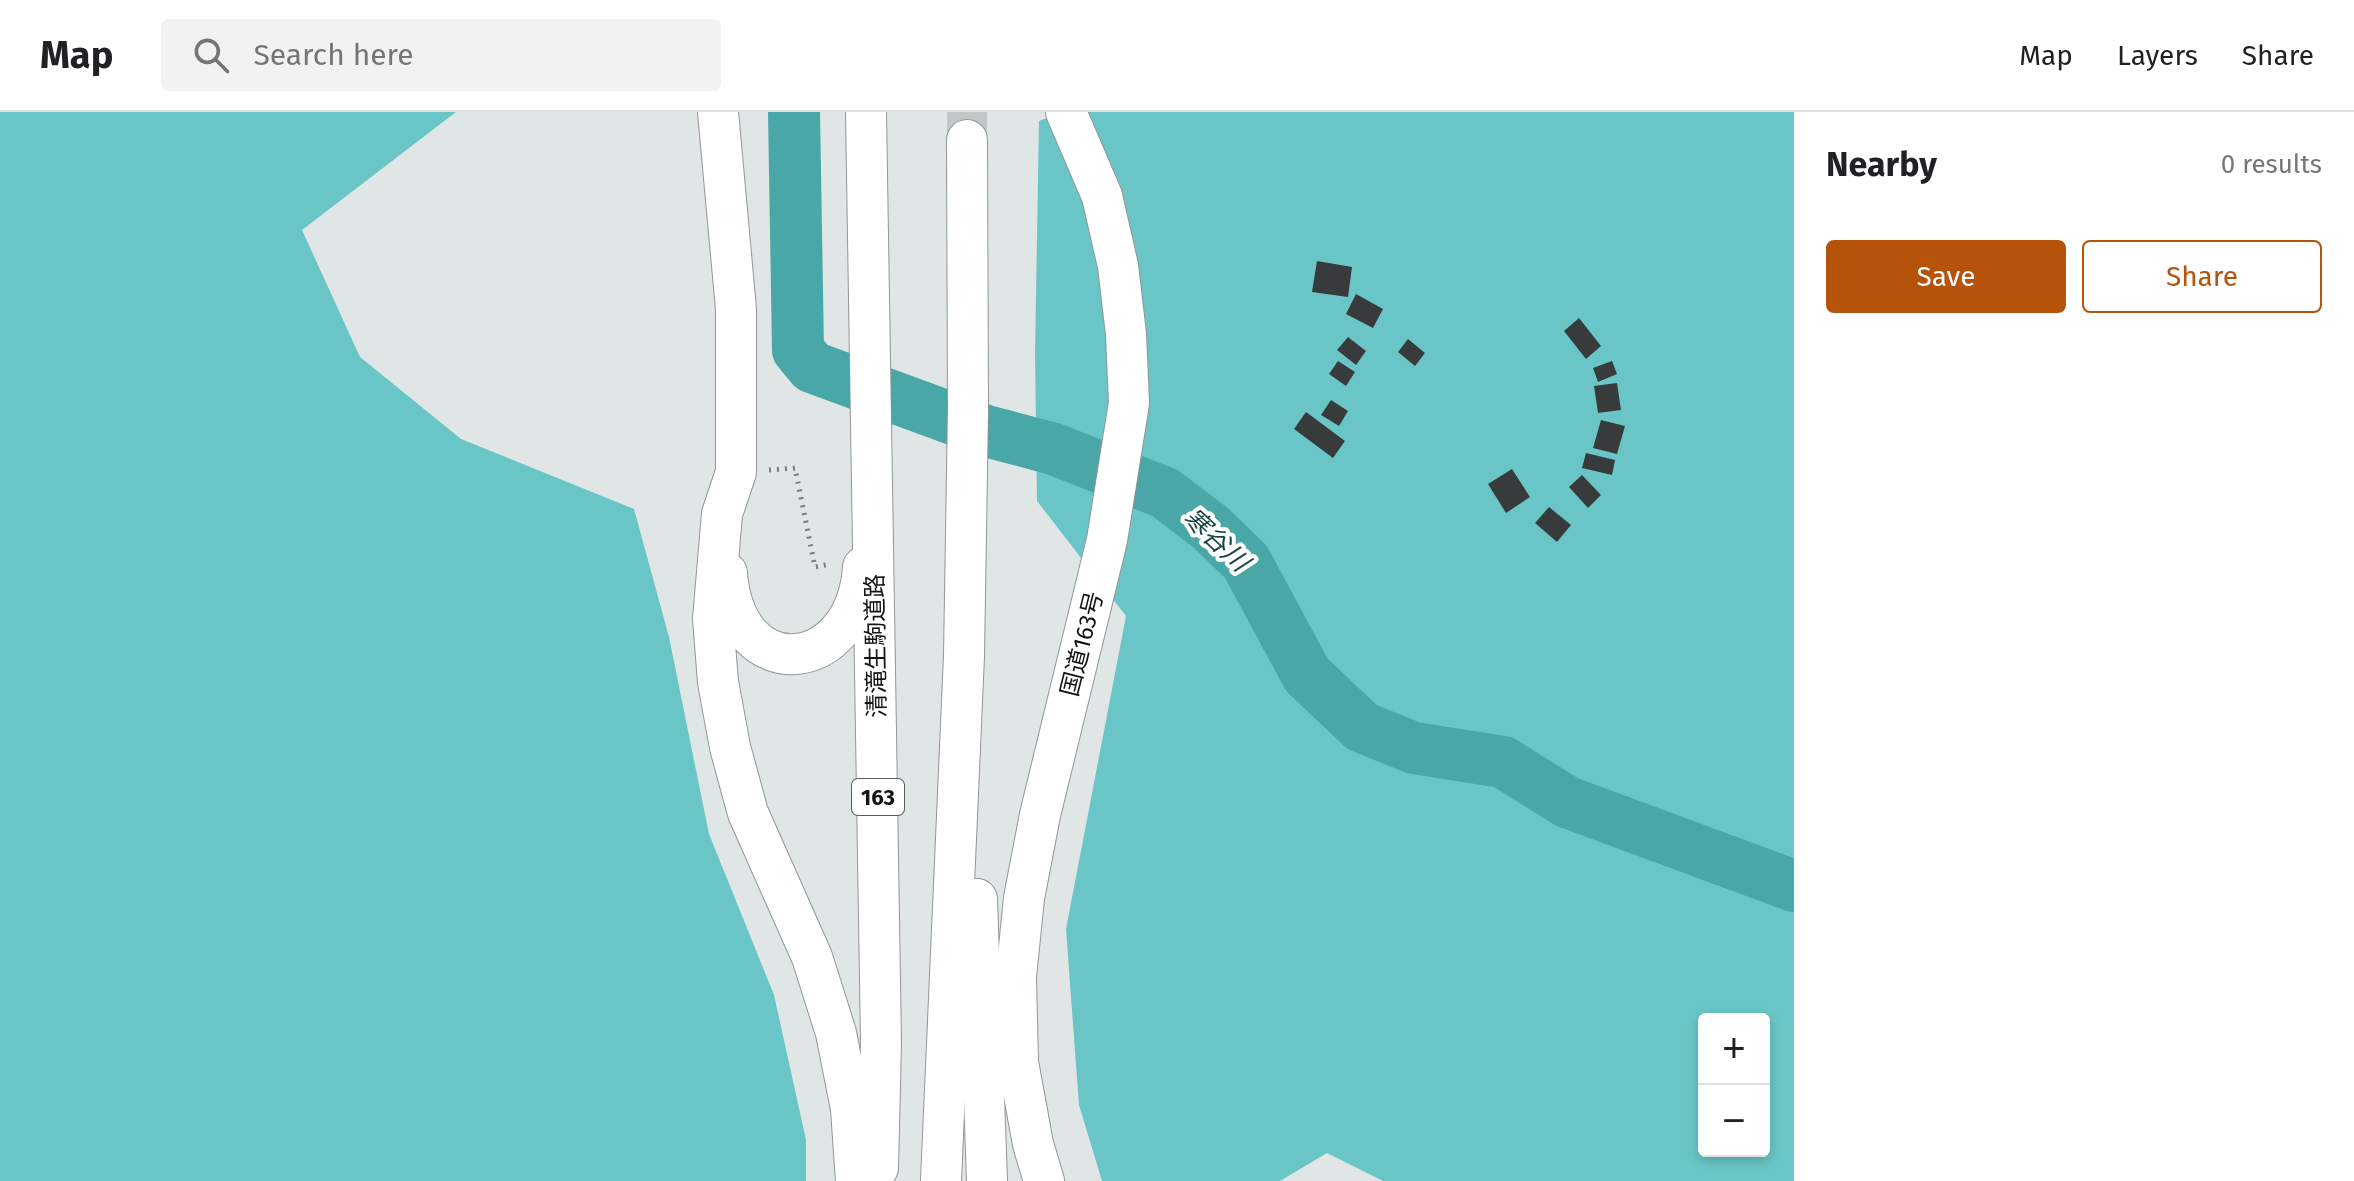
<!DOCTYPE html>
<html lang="en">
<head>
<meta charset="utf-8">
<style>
  body { margin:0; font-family:"Fira Sans","Noto Sans JP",sans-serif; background:#f2f2f2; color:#202124 }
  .controls { position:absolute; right:24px; bottom:24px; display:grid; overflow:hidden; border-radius:8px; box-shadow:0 4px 12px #0003 }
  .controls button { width:72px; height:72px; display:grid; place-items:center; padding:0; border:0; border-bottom:2px solid #e0e0e0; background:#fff; color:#202124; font:40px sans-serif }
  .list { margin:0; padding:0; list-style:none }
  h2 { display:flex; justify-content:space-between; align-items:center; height:104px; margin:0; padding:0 32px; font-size:34px }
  h2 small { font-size:26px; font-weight:400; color:#757577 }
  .actions { display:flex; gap:16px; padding:24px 32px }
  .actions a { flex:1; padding:18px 0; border:2px solid #b45309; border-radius:8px; text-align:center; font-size:28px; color:#b45309 }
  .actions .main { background:#b45309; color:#fff }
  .icon { flex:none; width:44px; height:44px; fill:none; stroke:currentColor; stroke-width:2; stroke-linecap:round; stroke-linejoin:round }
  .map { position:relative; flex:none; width:1794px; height:1069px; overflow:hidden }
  header { display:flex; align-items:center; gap:48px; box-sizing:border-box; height:112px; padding:0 40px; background:#fff; border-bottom:2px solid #e0e0e0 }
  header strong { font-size:38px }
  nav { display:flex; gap:44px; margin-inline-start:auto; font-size:28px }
  .search { width:560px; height:72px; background:#f2f2f2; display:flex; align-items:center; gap:20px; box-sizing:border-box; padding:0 28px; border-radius:8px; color:#757577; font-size:30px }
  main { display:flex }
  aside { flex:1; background:#fff }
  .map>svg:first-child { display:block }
</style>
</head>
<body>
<header>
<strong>Map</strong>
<div class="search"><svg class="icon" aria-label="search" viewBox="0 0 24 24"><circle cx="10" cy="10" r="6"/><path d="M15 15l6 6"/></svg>Search here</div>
<nav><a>Map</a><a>Layers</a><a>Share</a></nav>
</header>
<main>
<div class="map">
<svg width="1794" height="1069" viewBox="0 0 1794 1069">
  <rect width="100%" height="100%" fill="#e0e5e5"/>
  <g fill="#6ac6c6" fill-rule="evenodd">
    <polygon points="0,0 456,0 302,118 360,245 461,327 634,397 669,525 709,722 774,883 806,1028 806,1069 0,1069"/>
    <path d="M1064,0H1794V1069H1383L1327,1041L1280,1069H1102L1079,993L1066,817L1126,504L1037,389L1035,241L1039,9ZM1704,907H1764V1039H1704Z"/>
  </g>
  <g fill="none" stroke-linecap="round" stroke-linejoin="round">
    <polyline stroke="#49a7a7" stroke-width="52" points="794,0 798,238 812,255 986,319 1054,337 1165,381 1211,416 1246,450 1307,563 1362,615 1414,636 1503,650 1567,690 1794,774"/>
  </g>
  <g fill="#373b3b">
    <polygon points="1317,149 1352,155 1348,185 1312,180"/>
    <polygon points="1356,182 1383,197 1373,216 1346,202"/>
    <polygon points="1579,206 1601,234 1586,247 1564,219"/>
    <polygon points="1348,225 1366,239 1356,253 1337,238"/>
    <polygon points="1408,227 1425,241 1415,254 1398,240"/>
    <polygon points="1338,249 1355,260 1346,274 1329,262"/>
    <polygon points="1612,249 1617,262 1598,270 1593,256"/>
    <polygon points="1617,271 1621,298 1598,301 1594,274"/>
    <polygon points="1331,288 1348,299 1339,314 1321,303"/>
    <polygon points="1306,300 1345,329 1333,346 1294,317"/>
    <polygon points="1601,308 1625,314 1617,342 1593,336"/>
    <polygon points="1586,341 1615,348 1612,363 1582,356"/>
    <polygon points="1512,357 1530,385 1506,401 1488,372"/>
    <polygon points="1582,363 1601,383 1588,396 1569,375"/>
    <polygon points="1549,395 1571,413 1557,430 1535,411"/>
  </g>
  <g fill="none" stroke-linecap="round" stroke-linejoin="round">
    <polyline stroke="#c1c6c6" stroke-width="40" stroke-dasharray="40 20" stroke-linecap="butt" points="967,0 967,28"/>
    <defs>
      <g id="trunk">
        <polyline points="718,0 736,197 736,360 722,402 713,507 718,570 730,635 748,701 812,845 836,921 851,997 856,1069"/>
        <polyline points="866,0 881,931 878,1056"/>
        <path d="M727,461C736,577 856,563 863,455"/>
        <polyline points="977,787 987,1069"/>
        <polyline points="941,1069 964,544 968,298 967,28"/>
        <polyline points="1044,1069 1033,1032 1018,950 1016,865 1024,786 1040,703 1107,428 1129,291 1126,222 1118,154 1102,84 1066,0"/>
      </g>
    </defs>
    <use href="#trunk" stroke="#919696" stroke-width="42"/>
    <polyline stroke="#7a7d7d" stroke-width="5" stroke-dasharray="2 6" stroke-linecap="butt" points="769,358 795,356 815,455 830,452"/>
    <use href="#trunk" stroke="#fff" stroke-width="40"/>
  </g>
  <g text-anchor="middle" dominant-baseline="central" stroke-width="8" stroke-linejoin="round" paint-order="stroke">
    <rect fill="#fff" stroke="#595a5a" stroke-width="2" x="852" y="667" width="52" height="36" rx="6"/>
    <g font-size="22" font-weight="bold" fill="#121414">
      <text x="878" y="685">163</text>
    </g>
    <g font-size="24" fill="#121414" stroke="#fff">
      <text transform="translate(1082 532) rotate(-76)">国道163号</text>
      <text transform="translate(876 534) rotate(-91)">清滝生駒道路</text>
    </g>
    <g font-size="26" font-style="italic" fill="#1b4646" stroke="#fff">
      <text transform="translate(1216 428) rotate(43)">寒谷川</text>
    </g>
  </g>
</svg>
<div class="controls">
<button>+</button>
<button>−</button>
</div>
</div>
<aside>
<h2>Nearby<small>0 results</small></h2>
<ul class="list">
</ul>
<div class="actions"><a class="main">Save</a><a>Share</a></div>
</aside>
</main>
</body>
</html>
